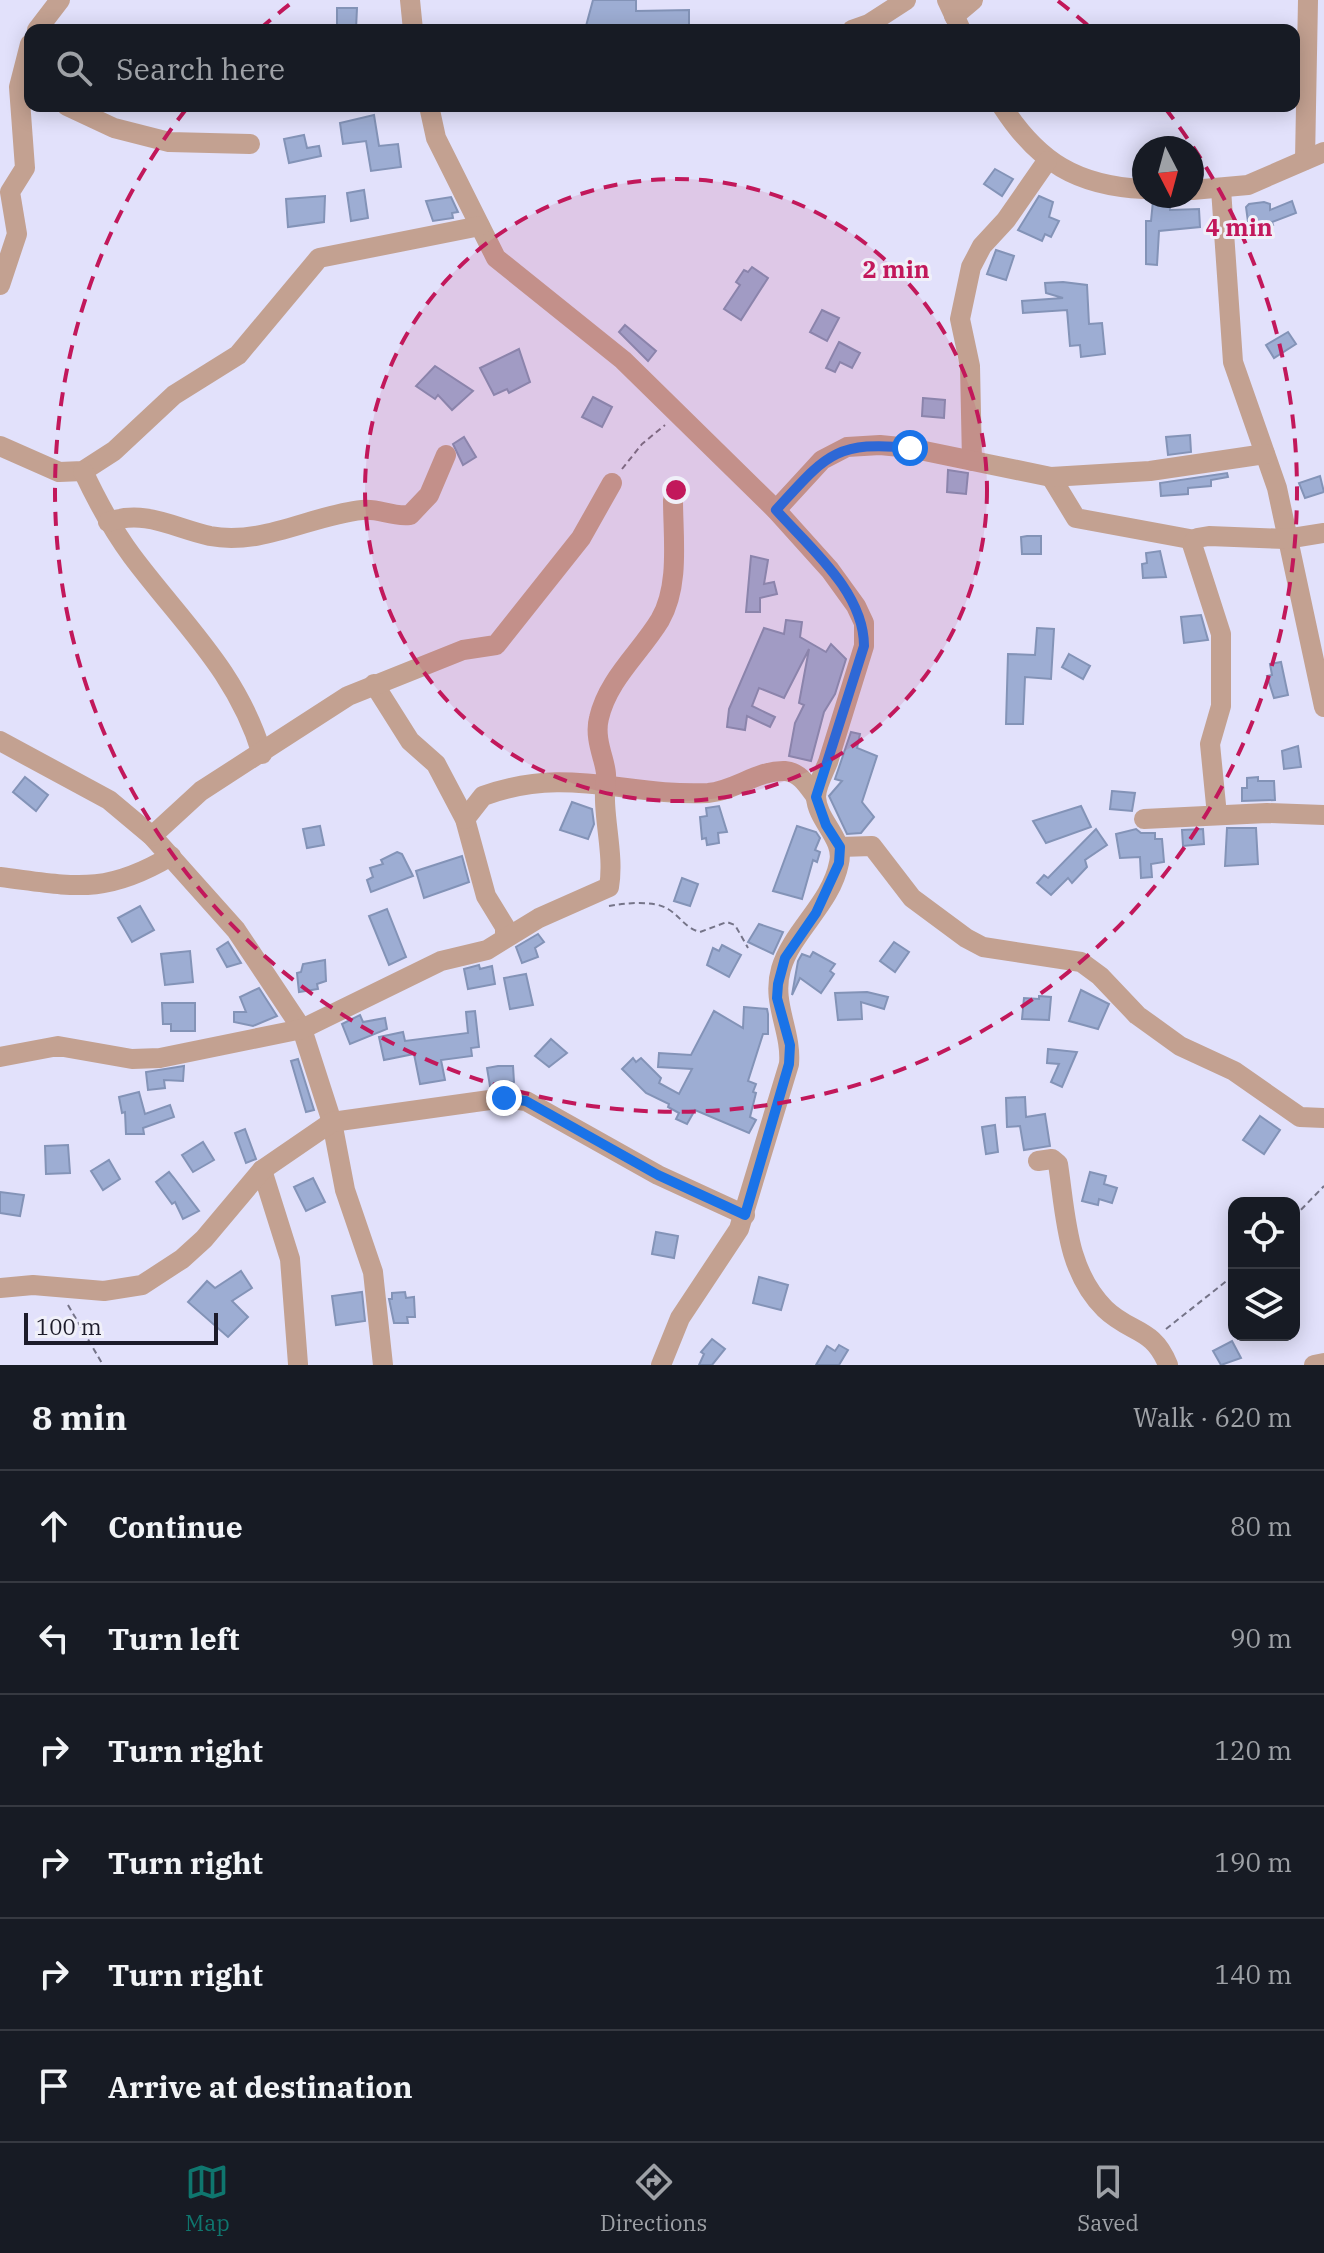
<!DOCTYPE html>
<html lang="en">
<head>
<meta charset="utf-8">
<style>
  body { margin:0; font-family:"IBM Plex Serif",serif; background:#20242c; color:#f1f3f6 }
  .controls { position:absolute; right:24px; bottom:24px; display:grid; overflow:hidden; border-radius:16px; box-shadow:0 4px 20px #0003 }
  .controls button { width:72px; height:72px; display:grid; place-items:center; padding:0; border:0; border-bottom:2px solid #363941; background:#171b24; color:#f1f3f6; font:40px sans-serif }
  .compass { position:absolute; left:1132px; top:136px; width:72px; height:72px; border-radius:50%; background:#171b24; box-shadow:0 4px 20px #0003; rotate:174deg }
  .scale { position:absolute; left:24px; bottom:20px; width:194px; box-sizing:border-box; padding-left:8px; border:4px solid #1c1b2a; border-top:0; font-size:22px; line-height:28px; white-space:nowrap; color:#1c1b2a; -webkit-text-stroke:6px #f0f0f9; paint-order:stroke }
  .stop { position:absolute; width:24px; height:24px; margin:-18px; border:6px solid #1a73e8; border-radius:50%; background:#fff }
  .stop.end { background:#1a73e8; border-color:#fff; box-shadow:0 2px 8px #0008 }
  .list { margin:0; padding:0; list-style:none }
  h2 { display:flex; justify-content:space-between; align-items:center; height:104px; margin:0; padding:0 32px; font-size:34px }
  h2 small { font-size:26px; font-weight:400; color:#9ea1a6 }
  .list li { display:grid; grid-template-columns:52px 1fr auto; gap:24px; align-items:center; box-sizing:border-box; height:112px; padding:0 32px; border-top:2px solid #363941 }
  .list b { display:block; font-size:30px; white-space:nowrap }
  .list em { font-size:26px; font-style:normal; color:#9ea1a6 }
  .icon { flex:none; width:44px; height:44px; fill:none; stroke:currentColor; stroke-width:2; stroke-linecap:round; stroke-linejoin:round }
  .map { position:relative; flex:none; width:1324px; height:1365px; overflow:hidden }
  .search { position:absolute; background:#171b24; box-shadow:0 4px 20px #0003; left:24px; right:24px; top:24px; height:88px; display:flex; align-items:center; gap:20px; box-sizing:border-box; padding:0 28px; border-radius:16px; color:#9ea1a6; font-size:30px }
  .sheet { height:776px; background:#171b24 }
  nav { display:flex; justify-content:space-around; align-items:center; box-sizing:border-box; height:112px; border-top:2px solid #363941; background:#171b24; font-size:22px; color:#9ea1a6 }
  nav a { display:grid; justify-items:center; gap:4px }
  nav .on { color:#0f766e }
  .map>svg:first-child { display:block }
</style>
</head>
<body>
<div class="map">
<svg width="1324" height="1365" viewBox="0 0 1324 1365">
  <rect width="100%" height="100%" fill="#e2e1fb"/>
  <g fill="#9dadd3" stroke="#8393b7" stroke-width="2">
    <polygon points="593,0 636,0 636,11 689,10 689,27 586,26"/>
    <polygon points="337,8 357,8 356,29 337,30"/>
    <polygon points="374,115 379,146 398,144 401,167 371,171 366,141 343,144 340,123"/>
    <polygon points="304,135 307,148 319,146 321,156 289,163 284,139"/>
    <polygon points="995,169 1013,179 1002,196 984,184"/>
    <polygon points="364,190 368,218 351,221 347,193"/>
    <polygon points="325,196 324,222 288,227 286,199"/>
    <polygon points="1039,196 1053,202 1049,217 1059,221 1051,237 1045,234 1042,241 1018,230"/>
    <polygon points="451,197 458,212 452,213 453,218 433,221 426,201"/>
    <polygon points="1169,200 1170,210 1199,209 1200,227 1159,231 1157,265 1146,264 1146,221 1151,221 1153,201"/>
    <polygon points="1292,201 1296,213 1272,222 1273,225 1249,229 1246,207 1249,204 1264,202 1270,204 1270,210"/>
    <polygon points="996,250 1014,256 1006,280 987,274"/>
    <polygon points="752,267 768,278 741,320 724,309 740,285 736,282 744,270 748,272"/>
    <polygon points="1063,282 1087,285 1089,324 1102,323 1105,354 1081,357 1080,345 1070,346 1067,310 1023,313 1022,301 1063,298 1046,293 1045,283"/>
    <polygon points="822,310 839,318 827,341 810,332"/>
    <polygon points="625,325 656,351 648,361 619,332"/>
    <polygon points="1288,332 1296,344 1274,358 1266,345"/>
    <polygon points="839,342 860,353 852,368 840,362 835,372 826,368"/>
    <polygon points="519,349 530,382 509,393 507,389 494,395 480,368"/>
    <polygon points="435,366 473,391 452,410 438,395 435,399 416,386"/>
    <polygon points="593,397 612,407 602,427 582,417"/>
    <polygon points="923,398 945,400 944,418 922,416"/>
    <polygon points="1190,435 1191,452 1168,455 1166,437"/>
    <polygon points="464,437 476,457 463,465 453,444"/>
    <polygon points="948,470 968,473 966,494 947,492"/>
    <polygon points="1227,473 1228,477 1211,480 1211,486 1188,488 1188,494 1161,496 1160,483"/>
    <polygon points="1320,476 1324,492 1305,498 1299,483"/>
    <polygon points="1027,536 1041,536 1041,554 1022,554 1021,537"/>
    <polygon points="1160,551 1166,577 1143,578 1142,564 1147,563 1146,553"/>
    <polygon points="751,556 768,560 764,584 774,582 777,594 760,598 760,612 746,612"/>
    <polygon points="1201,615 1208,640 1184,643 1181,617"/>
    <polygon points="786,620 802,622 800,637 826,652 831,644 846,659 835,694 824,712 811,761 789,756 795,723 804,705 799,703 809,649 784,698 759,688 752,706 775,717 770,727 747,716 745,730 727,727 729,709 764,628 784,634"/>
    <polygon points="1037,628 1054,629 1051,679 1025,677 1023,724 1006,724 1008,654 1035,655"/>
    <polygon points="1069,654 1090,666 1083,679 1062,667"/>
    <polygon points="1281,662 1288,695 1274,698 1267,676 1272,675 1270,664"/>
    <polygon points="851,732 860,734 857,748 877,756 862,802 874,817 861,833 847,834 829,796 842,781 835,779"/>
    <polygon points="1298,746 1301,767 1284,769 1282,751"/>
    <polygon points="25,777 48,795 36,811 13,792"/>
    <polygon points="1258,777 1258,781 1274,781 1275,800 1242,801 1242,788 1247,788 1247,778"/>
    <polygon points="1112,791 1135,793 1132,811 1110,809"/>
    <polygon points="572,802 592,809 594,824 588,839 560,830"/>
    <polygon points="719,806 727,832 718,833 719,843 707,845 706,838 702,839 700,817 707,816 706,808"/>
    <polygon points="1081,806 1091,827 1046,843 1033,821"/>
    <polygon points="320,826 324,845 307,848 303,829"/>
    <polygon points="797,826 816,832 820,838 815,850 820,852 817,862 813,860 802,899 773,891"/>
    <polygon points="1227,828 1256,828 1258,864 1225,866"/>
    <polygon points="1096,829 1107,845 1085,860 1087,867 1072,883 1068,878 1051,895 1037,883 1044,875 1048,878"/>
    <polygon points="1136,829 1141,833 1155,833 1155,839 1162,839 1164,862 1151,864 1152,877 1141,878 1140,857 1120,858 1116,834"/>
    <polygon points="1203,829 1204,844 1183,846 1182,830"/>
    <polygon points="397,852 402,854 413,876 371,892 367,880 373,877 370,868 383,864 381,860"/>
    <polygon points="462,856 469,882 424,898 416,871"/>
    <polygon points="682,878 698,884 690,906 674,901"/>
    <polygon points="140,906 154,930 132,942 118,918"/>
    <polygon points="387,909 406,957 389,965 369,916"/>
    <polygon points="759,924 783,932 773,954 748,942"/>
    <polygon points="538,934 544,942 535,948 538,957 522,963 516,947"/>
    <polygon points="228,942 241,963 227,967 217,949"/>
    <polygon points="894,942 909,952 895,972 880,961"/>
    <polygon points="722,945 741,955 729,977 707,965 713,948 719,951"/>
    <polygon points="190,951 193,982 165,985 161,954"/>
    <polygon points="813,952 835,964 830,971 834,974 821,993 800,978 792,995 798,961 802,954 810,957"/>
    <polygon points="325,960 326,981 317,984 318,989 299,992 297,973 301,972 303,964"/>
    <polygon points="479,965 480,969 492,966 495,984 468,989 464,969"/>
    <polygon points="526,974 533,1005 510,1009 504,978"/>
    <polygon points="259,988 277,1016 253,1026 234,1022 234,1012 246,1012 240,997"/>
    <polygon points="1081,990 1109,1004 1098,1029 1069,1021"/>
    <polygon points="867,992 888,997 884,1009 861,1002 862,1019 838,1020 835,993"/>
    <polygon points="1039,996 1051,997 1049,1020 1022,1019 1024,998 1039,999"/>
    <polygon points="162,1003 195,1003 195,1031 171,1031 171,1024 163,1024"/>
    <polygon points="744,1007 767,1009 768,1014 768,1034 763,1034 748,1081 756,1084 753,1092 756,1093 750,1117 756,1120 749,1133 695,1110 687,1124 676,1119 679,1113 668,1107 669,1104 646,1093 622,1069 633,1058 636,1062 641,1058 661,1078 659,1083 679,1094 692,1069 658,1067 659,1053 691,1055 714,1011 743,1028"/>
    <polygon points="475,1011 479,1047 471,1048 472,1056 441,1060 445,1080 420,1084 414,1054 384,1060 379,1037 403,1032 405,1041 468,1033 466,1012"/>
    <polygon points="360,1015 363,1022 385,1018 387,1029 350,1044 342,1024"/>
    <polygon points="551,1039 567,1053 549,1067 535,1056"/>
    <polygon points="1048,1049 1077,1052 1062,1087 1051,1082 1059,1064 1047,1063"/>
    <polygon points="298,1059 314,1110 306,1112 291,1061"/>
    <polygon points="184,1066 183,1081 164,1080 165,1088 148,1090 146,1072"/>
    <polygon points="498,1066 513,1066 514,1082 490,1086 487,1068"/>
    <polygon points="139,1092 145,1114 170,1105 174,1117 143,1128 144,1134 126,1134 125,1112 122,1113 119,1097"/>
    <polygon points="1025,1097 1026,1117 1045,1114 1050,1146 1024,1150 1020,1126 1007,1127 1006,1098"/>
    <polygon points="1260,1116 1280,1130 1264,1154 1243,1140"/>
    <polygon points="995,1125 998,1152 986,1154 982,1127"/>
    <polygon points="245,1129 256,1159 246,1163 235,1133"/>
    <polygon points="203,1142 214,1160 193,1172 182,1155"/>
    <polygon points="68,1145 70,1173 46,1174 45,1146"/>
    <polygon points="109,1160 120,1179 103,1190 91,1171"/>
    <polygon points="169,1172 174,1178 199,1211 183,1219 175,1202 172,1204 156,1182"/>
    <polygon points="1090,1172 1106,1176 1104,1184 1117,1188 1112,1203 1099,1199 1098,1205 1082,1201"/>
    <polygon points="313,1178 325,1202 306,1211 294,1187"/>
    <polygon points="0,1192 24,1195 20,1216 0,1213"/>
    <polygon points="656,1232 678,1236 674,1258 652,1254"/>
    <polygon points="241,1271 252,1288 232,1301 248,1317 228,1337 188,1302 207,1281 215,1288"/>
    <polygon points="759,1277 788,1285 781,1310 753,1303"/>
    <polygon points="362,1292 365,1321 336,1325 332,1296"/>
    <polygon points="405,1292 406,1298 414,1297 415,1317 407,1317 408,1323 394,1323 389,1299 392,1299 392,1293"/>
    <polygon points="712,1339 725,1349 712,1365 699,1365 704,1354 701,1352"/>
    <polygon points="1232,1341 1241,1358 1221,1365 1213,1351"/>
    <polygon points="839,1345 848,1350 839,1365 816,1365 827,1346 835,1351"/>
  </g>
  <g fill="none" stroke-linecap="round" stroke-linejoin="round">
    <g stroke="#757488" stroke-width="2" stroke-dasharray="6 4" stroke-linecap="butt">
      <polyline points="622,469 642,444 665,425"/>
      <path d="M609,906C625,903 654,900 668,909C681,917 685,928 700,932L727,922L735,925L748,948"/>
      <polyline points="1294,1217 1324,1186"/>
      <polyline points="68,1305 103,1365"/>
      <polyline points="1166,1329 1234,1275"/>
    </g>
    <g stroke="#c3a191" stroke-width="20">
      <polyline points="410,0 413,30"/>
      <polyline points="947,0 961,30"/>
      <polyline points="954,16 973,0"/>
      <polyline points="37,30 60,0"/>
      <polyline points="852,30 869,24 906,0"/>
      <polyline points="67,106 114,128 169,142 250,144"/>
      <path d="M429,106L436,138L496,258L623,360L776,510L830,570L856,606L864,623V646C852,684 840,723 828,762C824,772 816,786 816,797C817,821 845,839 839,863C831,904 792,931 781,969C771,1003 792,1031 789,1064L739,1229L680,1318L661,1365"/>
      <path d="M1002,106C1038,162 1077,186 1144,189"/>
      <polyline points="1305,160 1308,0"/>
      <polyline points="1221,189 1233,362 1277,488 1324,707"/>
      <polyline points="1192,190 1248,185 1324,152"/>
      <polyline points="0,285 17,234 10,192 25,168 19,87 30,44"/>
      <polyline points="0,446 59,472 83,471 114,451 174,395 238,355 319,258 480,226"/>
      <polyline points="972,461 970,366 960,319 971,267 982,246 1006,220 1047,161"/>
      <path d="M83,471C97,501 112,529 132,556C182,623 237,671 262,754"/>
      <polyline points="1051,477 1076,518 1195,540"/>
      <polyline points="776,510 822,460 847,447 880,445 910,448 1051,477 1150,471 1265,454"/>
      <path d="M108,522C145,509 174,528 210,536C262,546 312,515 362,510C380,508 390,517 410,515L429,495L446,455"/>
      <polyline points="374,684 410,741 436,764 465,819 486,896 505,927 505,938"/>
      <polyline points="0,741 109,800 152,836 236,930 302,1029 332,1122 345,1190 373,1272 383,1365"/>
      <polyline points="1217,815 1210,744 1221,706 1221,634 1192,544 1197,538 1209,536 1286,539 1324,533"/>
      <path d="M465,819L483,796C568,765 626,797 708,793C735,791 757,770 785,771C800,772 808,786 816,797"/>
      <polyline points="1144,819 1267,813 1324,815"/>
      <polyline points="152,836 201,791 348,696 463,650 496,645 581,538 612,483"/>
      <polyline points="840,847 872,846 912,898 966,938 983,947 1081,962 1100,976 1137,1015 1180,1046 1234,1071 1300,1117 1324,1118"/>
      <path d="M0,877C73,886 104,896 171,856"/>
      <path d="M0,1057L58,1046L132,1059L160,1058L302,1029L441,961L487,950L539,918L609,887C615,852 601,814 606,778C608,765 593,741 599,718C608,679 640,653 660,620C680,586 673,537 673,500"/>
      <path d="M1038,1161L1052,1159L1058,1164C1066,1216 1066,1270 1105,1309C1131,1334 1153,1327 1168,1365"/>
      <polyline points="262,1170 290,1259 298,1364"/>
      <polyline points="0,1288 33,1285 104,1291 142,1285 182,1259 204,1239 262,1170 332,1122 504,1098 526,1101 658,1175 745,1215"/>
      <polyline points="1314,1365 1324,1363"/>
    </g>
  </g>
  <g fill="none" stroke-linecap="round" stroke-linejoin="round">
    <path stroke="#1a73e8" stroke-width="10" d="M504,1098L526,1101L658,1175L745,1215L789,1064L790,1045L777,998L778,984L785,958L816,913L839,863L840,847L826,825L816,797L864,646C864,592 810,548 776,510C825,457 834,440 910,448"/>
  </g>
  <circle cx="676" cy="490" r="311" fill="#c2185b" fill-opacity=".12"/>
  <g fill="none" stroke="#c2185b" stroke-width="4" stroke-dasharray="14 10">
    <circle cx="676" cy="490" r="311"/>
    <path d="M260 29A621 621 0 0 1 294 1M1058 1A621 621 0 0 1 1092 29M1165 108A621 621 0 1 1 187 108"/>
  </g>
  <circle cx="676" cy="490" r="12" fill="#c2185b" stroke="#f0f0f9" stroke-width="4"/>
  <g font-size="24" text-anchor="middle" font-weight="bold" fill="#c2185b" stroke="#f0f0f9" stroke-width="6" stroke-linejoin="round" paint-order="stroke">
    <text x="1239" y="236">4 min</text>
    <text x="896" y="278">2 min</text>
  </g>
</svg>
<div class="controls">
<button><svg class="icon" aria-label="locate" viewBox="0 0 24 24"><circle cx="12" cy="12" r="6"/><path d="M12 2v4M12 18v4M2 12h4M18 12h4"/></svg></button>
<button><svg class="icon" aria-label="layers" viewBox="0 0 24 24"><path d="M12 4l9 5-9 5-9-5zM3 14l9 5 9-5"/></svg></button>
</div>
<svg class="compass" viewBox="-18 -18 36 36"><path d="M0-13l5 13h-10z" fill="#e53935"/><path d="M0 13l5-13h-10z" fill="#9ea1a6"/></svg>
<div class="scale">100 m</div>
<div class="stop" style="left:910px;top:448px"></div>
<div class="stop end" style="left:504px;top:1098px"></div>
<div class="search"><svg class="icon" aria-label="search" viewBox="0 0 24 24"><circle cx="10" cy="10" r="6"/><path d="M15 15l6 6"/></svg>Search here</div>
</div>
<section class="sheet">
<h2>8 min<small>Walk · 620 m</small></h2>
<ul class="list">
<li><svg class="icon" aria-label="ahead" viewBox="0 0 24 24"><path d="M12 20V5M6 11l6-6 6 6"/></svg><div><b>Continue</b></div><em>80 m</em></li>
<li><svg class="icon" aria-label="left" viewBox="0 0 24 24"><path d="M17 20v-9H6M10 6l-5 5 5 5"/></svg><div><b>Turn left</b></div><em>90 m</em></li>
<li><svg class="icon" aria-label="right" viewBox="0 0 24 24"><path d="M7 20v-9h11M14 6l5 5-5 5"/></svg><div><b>Turn right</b></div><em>120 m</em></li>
<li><svg class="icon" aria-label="right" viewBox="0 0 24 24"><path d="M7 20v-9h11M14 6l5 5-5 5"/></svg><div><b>Turn right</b></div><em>190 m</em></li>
<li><svg class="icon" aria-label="right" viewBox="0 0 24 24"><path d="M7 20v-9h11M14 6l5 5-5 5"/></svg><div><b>Turn right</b></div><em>140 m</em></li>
<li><svg class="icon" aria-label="arrive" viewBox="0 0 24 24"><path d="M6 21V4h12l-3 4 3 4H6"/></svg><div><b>Arrive at destination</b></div></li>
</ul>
</section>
<nav>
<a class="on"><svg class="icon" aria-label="map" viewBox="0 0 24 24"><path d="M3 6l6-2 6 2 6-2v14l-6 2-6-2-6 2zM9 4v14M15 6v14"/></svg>Map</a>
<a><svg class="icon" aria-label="directions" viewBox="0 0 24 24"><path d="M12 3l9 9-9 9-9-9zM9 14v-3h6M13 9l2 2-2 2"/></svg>Directions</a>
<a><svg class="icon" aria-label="saved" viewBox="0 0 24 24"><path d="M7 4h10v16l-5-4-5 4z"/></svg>Saved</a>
</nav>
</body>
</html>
